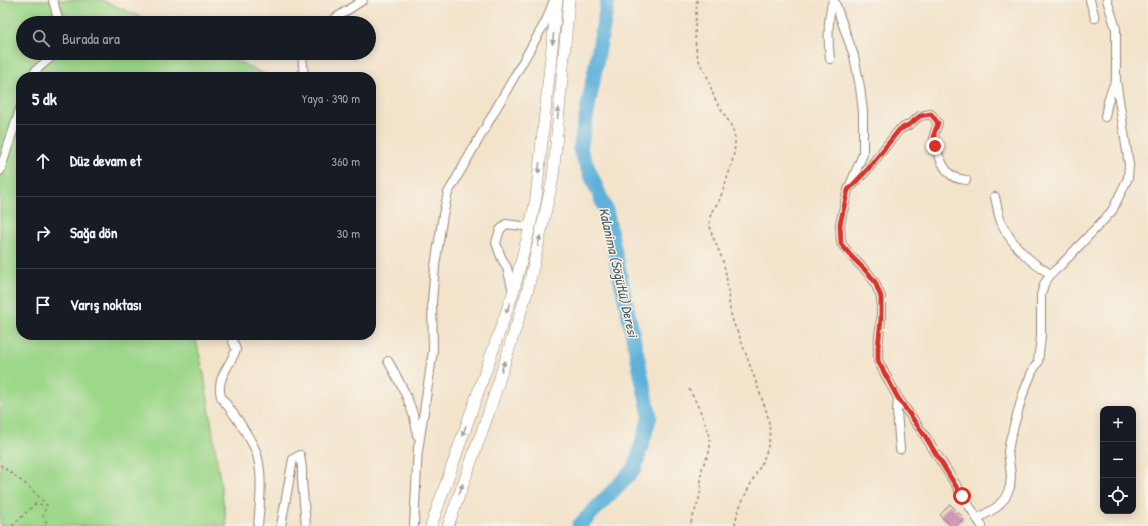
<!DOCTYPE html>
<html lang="tr">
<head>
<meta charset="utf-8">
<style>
  body { margin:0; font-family:"Patrick Hand",sans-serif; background:#242831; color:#f1f3f6 }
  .controls { position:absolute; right:12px; bottom:12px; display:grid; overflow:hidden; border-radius:8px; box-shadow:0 2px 10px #0003 }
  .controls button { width:36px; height:36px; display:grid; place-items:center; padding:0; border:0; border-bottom:1px solid #363941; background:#171b24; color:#f1f3f6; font:20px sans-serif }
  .stop { position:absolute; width:12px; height:12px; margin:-9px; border:3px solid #d93025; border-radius:50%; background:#fff }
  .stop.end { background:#d93025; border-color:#fff; box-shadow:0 1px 4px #0008 }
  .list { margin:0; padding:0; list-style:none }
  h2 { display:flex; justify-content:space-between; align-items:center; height:52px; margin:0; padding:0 16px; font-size:17px }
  h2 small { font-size:13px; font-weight:400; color:#9ea1a6 }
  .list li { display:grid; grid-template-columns:26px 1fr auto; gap:12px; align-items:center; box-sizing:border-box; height:72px; padding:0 16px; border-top:1px solid #363941 }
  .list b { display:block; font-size:15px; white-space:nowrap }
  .list em { font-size:13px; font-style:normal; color:#9ea1a6 }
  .icon { flex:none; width:22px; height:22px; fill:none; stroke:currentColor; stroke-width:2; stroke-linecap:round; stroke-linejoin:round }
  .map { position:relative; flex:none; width:1148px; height:526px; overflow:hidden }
  .search { position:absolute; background:#171b24; box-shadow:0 2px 10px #0003; left:16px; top:16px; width:360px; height:44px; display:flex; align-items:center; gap:10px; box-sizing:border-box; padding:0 14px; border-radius:22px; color:#9ea1a6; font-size:15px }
  .panel { position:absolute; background:#171b24; box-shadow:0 2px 10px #0003; left:16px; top:72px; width:360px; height:268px; border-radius:16px }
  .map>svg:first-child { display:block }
</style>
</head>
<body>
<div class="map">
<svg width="1148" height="526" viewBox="0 0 1148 526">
  <rect width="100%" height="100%" fill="#f7f3e8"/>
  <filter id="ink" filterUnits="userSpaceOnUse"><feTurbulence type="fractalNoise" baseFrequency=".025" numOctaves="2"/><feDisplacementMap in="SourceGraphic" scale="8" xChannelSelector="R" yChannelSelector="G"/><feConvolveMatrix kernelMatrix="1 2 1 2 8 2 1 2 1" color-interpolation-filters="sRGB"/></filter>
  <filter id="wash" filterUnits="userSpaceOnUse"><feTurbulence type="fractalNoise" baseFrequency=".012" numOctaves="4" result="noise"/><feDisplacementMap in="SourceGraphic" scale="16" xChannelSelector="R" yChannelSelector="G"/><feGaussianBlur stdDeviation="0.9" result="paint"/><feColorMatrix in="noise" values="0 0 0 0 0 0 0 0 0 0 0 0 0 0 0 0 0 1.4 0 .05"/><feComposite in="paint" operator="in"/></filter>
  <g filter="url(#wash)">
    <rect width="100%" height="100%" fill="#f3e3ca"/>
    <polygon fill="#9dd78a" stroke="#6c8054" points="0,0 102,0 154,23 23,23 23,53 220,53 271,77 21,77 21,335 195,335 204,375 227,526 0,526"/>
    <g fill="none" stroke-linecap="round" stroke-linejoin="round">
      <polyline stroke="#5fb1da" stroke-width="15" points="579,526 635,468 650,416 606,210 580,150 608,0"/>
    </g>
    <g id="blocks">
      <polygon fill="#cc91b5" points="950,504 964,518 956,526 951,526 940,515"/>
    </g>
  </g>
  <g filter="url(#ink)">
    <use href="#blocks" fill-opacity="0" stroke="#978674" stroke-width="1"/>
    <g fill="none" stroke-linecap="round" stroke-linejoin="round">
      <defs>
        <g id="minor">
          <polyline points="53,0 59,23"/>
          <polyline points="834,0 854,56 860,87 863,112 863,154 848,190 840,224 841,243 851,256 869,274 875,283 881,297 881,319 878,347 878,361 898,398 925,436 982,526"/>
          <polyline points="1090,0 1095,18"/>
          <polyline points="328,23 363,0"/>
          <polyline points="302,53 304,77"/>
          <path d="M830,59C828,40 827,19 833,0"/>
          <polyline points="32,77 36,70 56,53"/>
          <path d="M1105,117C1107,103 1110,92 1116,80"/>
          <polyline points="0,171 21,106"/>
          <path d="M853,185L868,169L899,130L910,124L920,116L931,114L938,123C937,127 935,131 934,135C934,147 943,171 954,177C957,179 962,179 966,180"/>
          <path d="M995,197C997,205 998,214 1001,222C1011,244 1030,263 1051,274"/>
          <polyline points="513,291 507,268 501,257 496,243 500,230 506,224 530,227"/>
          <path d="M231,335L236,350C229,368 216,377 221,397C234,414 246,430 255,449C264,471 260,503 258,526"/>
          <path d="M388,361C401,384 415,409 417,435"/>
          <polyline points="898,398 897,411 900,449"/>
          <polyline points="418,451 433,351 432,302 435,266 443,215 448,193 546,21 554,0"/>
          <polyline points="977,519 997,507 1005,498 1010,487 1011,475 1008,452 1010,440 1023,394 1032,372 1038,362 1041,337 1041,295 1044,284 1051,274 1060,266 1112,211 1128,178 1129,165 1116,80 1116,29 1107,0"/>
          <polyline points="281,526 293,459 300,455 302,468 302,480 306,526"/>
          <polyline points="414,526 418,447"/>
        </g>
        <g id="major">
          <polyline points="431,526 513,293 530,227 536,198 557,0"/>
          <polyline points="448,526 489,412 528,289 553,178 569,0"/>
        </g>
      </defs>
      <use href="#minor" stroke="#978674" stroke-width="10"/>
      <use href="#major" stroke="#978674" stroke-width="12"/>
      <g stroke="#978674" stroke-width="1.5" stroke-dasharray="3 3" stroke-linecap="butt">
        <path d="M697,0C696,20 692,44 700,63C702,68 706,71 707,76C710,84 712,92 715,99C722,113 733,123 735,139C736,156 725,185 719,201C717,205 712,209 711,214C706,232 719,246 723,262C731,288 725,310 739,335L765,407C779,448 758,465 743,500C739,507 737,515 735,523L736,526"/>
        <path d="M689,389C696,401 711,432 710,446C710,455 704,461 702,469C700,477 702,486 700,494C698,505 693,515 690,526"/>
        <polyline points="0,465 27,485 47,505"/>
        <polyline points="12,526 35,504 47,505 43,515 47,523 45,526"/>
      </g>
      <use href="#minor" stroke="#fff" stroke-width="8"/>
      <use href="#major" stroke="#fff" stroke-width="11"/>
    </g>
    <defs><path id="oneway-solid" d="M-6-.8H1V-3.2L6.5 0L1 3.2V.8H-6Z"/></defs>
    <g fill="#a79f9a">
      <use href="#oneway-solid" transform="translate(553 39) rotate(96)"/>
      <use href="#oneway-solid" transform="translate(558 113) rotate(-85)"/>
      <use href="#oneway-solid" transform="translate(539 168) rotate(96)"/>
      <use href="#oneway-solid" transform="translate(539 241) rotate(-77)"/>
      <use href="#oneway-solid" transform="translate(508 308) rotate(110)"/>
      <use href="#oneway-solid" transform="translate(503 366) rotate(-72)"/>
      <use href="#oneway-solid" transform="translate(464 431) rotate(110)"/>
      <use href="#oneway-solid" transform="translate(461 489) rotate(-71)"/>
    </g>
  </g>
  <g fill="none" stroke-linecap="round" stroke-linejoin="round" filter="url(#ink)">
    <polyline stroke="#d93025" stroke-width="5" points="935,146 934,134 938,123 931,114 920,116 910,124 899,130 868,169 848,190 840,224 841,244 851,256 869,274 875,282 881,297 881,319 878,347 878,361 898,398 925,436 962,496"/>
  </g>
  <g text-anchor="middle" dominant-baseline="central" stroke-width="3" stroke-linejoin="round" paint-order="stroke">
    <g font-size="14" font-style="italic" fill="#485960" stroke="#f7f3e8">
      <text transform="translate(619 272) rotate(77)">Kalanima (Söğütlü) Deresi</text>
    </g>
  </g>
</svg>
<div class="controls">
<button>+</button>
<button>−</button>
<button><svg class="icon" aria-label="locate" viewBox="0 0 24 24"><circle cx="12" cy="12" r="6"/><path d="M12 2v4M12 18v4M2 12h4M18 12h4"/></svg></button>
</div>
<div class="stop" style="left:962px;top:496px"></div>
<div class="stop end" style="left:935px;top:146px"></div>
<div class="search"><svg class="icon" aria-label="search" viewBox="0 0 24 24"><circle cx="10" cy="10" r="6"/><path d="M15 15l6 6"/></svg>Burada ara</div>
<section class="panel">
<h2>5 dk<small>Yaya · 390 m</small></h2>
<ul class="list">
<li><svg class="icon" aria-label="ahead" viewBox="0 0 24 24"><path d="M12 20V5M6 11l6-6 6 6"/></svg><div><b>Düz devam et</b></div><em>360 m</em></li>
<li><svg class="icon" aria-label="right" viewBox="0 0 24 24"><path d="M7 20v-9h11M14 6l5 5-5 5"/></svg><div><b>Sağa dön</b></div><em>30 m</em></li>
<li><svg class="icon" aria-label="arrive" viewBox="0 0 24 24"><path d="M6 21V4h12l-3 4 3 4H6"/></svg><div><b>Varış noktası</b></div></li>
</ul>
</section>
</div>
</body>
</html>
